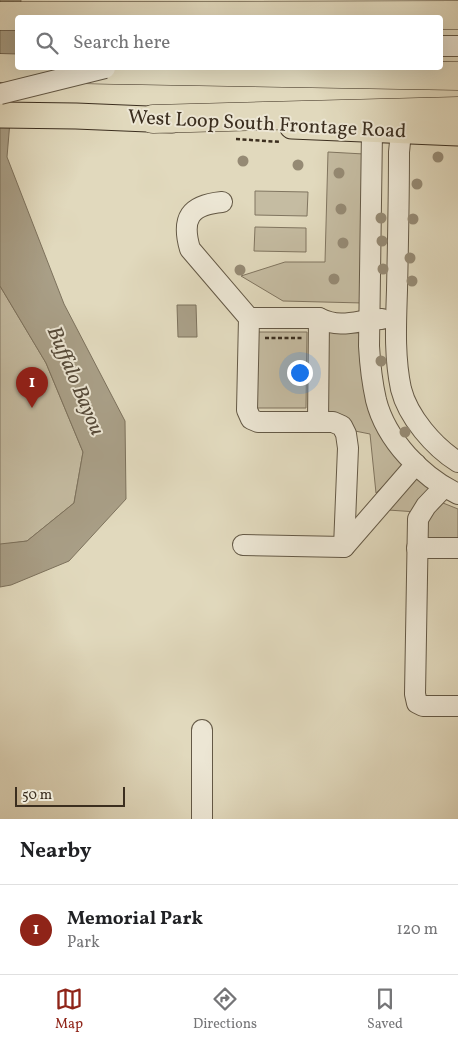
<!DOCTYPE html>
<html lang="en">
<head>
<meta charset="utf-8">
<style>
  body { margin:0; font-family:Vollkorn,serif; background:#f2f2f2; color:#202124 }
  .scale { position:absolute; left:15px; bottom:12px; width:110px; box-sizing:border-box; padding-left:5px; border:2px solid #3b2e1f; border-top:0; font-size:14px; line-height:18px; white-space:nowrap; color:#3b2e1f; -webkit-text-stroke:4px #ece6d4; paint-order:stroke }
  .you { position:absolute; left:299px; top:372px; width:18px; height:18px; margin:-12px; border:4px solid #fff; border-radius:50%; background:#1a73e8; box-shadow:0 0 0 8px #1a73e833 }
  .badge { display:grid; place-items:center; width:32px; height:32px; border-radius:50%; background:#8f2418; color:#fff; font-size:16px; font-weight:700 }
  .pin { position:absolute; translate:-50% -41px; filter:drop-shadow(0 1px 2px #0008) }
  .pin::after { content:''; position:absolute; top:26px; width:18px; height:15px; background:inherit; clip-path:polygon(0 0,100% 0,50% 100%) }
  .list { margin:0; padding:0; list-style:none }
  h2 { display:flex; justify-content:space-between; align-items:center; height:65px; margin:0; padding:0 20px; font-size:21px }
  h2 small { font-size:16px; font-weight:400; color:#757577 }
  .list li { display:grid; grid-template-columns:32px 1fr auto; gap:15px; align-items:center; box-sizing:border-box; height:90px; padding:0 20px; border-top:1px solid #e0e0e0 }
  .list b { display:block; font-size:19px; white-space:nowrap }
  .list p { margin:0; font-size:16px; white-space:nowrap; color:#757577 }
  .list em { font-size:16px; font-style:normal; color:#757577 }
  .icon { flex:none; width:28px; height:28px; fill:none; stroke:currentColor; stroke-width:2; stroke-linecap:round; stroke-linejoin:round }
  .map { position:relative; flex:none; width:458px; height:819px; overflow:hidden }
  .search { position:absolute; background:#fff; box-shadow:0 5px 20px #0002; left:15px; right:15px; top:15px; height:55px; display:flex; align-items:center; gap:12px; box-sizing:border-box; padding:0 18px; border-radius:5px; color:#757577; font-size:19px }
  .sheet { height:155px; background:#fff }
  nav { display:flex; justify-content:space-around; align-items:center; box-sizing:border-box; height:70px; border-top:1px solid #e0e0e0; background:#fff; font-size:14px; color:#757577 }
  nav a { display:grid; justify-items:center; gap:2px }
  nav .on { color:#8f2418 }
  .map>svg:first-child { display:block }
</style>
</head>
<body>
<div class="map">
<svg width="458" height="819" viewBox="0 0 458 819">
  <rect width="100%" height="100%" fill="#e1d9bd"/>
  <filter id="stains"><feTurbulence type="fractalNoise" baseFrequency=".004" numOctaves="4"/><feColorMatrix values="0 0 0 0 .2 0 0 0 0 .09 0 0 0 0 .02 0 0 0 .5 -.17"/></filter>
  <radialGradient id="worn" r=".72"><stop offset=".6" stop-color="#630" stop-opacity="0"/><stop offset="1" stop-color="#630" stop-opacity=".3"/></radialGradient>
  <g fill="#c5bca2" stroke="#807560">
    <polygon points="328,152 364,154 363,303 283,301 241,276 285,262 325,262"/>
    <polygon points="255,191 308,192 307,216 255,215"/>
    <polygon points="255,227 306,228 306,252 254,251"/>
    <polygon points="0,286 46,363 83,452 74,503 27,541 0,545"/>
    <polygon points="258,332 307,332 306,408 257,408"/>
    <polygon points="324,332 362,333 405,465 376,493 370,434 350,430 325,410"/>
    <polygon points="415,471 433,487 417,512 388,510"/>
    <polygon points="438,501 458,509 458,543 423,542 423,516"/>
  </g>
  <g fill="#a99f87" stroke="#7d725d">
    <polygon points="0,0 21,0 19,17 18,18 17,38 7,157 64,304 125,421 126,499 69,561 11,585 0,587 0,544 27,541 74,503 83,452 46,363 0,286"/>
    <polygon points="177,305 196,305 197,337 178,337"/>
  </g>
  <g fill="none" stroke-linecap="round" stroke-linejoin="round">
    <defs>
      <g id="minor">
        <polyline points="440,46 458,46"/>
        <path d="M372,131L369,346C370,364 372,382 376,400C386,440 422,477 458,494"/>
        <path d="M401,132L399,152C399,198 398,244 397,290C396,322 394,356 401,389C408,417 434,447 458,462"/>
        <path d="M222,202C190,205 181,218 190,249L249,318L247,410L251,419L258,422H333L342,426L346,434L348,448L344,547"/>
        <path d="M249,318H319C343,330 359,319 382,319"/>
        <polyline points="318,422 319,318"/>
        <polyline points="444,487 426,506 418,519 415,694 417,703 423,706 458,706"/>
        <polyline points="243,545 344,547 416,464"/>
        <polyline points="417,548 458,548"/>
        <polyline points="202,730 202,819"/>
      </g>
      <g id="major">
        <polyline points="0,115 76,116 172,120"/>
        <polyline points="292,126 458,133"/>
      </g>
      <g id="highway">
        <polyline points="0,16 458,15"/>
        <polyline points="0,68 458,76"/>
        <polyline points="153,119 458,111"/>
      </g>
    </defs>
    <use href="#minor" stroke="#645946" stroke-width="22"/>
    <use href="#major" stroke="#3b2e1f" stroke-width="27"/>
    <use href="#highway" stroke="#3b2e1f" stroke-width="29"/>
    <g stroke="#3b2e1f" stroke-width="2.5" stroke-dasharray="4 2.5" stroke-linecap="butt">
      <polyline points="236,139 281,142"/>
      <polyline points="265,338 302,338"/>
    </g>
    <use href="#minor" stroke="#ece6d4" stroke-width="20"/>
    <use href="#major" stroke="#e1d9bd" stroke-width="25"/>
    <use href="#highway" stroke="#e1d9bd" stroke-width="28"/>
    <defs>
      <polyline id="minor-bridge" points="0,94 105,68"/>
    </defs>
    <use href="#minor-bridge" stroke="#645946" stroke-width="22" stroke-linecap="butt"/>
    <use href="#minor-bridge" stroke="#ece6d4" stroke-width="20"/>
  </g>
  <g fill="#958a74">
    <circle cx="438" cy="157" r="5.5"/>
    <circle cx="243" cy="161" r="5.5"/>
    <circle cx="298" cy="165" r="5.5"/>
    <circle cx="339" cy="173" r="5.5"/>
    <circle cx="417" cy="184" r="5.5"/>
    <circle cx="341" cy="209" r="5.5"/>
    <circle cx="381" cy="218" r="5.5"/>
    <circle cx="413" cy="219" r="5.5"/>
    <circle cx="382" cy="241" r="5.5"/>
    <circle cx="343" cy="243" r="5.5"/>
    <circle cx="410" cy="258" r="5.5"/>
    <circle cx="383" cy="269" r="5.5"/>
    <circle cx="240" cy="270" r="5.5"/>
    <circle cx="334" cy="279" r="5.5"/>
    <circle cx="412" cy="281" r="5.5"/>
    <circle cx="381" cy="361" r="5.5"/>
    <circle cx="405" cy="432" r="5.5"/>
  </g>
  <g text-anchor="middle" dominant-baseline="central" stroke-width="4" stroke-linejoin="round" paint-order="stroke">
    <g font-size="20" fill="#3b2e1f" stroke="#ece6d4">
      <text transform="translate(267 125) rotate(3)">West Loop South Frontage Road</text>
    </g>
    <g font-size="21" font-style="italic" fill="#564a39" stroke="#ece6d4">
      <text transform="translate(75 381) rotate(67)">Buffalo Bayou</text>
    </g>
  </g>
  <rect width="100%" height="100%" filter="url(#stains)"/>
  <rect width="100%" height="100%" fill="url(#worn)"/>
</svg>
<div class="scale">50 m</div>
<div class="you"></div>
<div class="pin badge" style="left:32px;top:408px">1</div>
<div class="search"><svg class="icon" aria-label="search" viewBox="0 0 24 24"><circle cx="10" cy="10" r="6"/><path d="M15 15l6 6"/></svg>Search here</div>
</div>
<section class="sheet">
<h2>Nearby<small></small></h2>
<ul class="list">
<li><span class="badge">1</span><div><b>Memorial Park</b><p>Park</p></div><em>120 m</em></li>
</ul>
</section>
<nav>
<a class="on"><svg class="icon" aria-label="map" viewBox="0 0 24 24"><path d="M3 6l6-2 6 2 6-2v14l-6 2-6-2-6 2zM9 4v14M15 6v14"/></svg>Map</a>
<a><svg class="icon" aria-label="directions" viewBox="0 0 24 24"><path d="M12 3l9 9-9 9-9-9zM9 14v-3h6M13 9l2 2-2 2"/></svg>Directions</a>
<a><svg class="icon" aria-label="saved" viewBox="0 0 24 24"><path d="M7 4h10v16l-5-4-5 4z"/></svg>Saved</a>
</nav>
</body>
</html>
